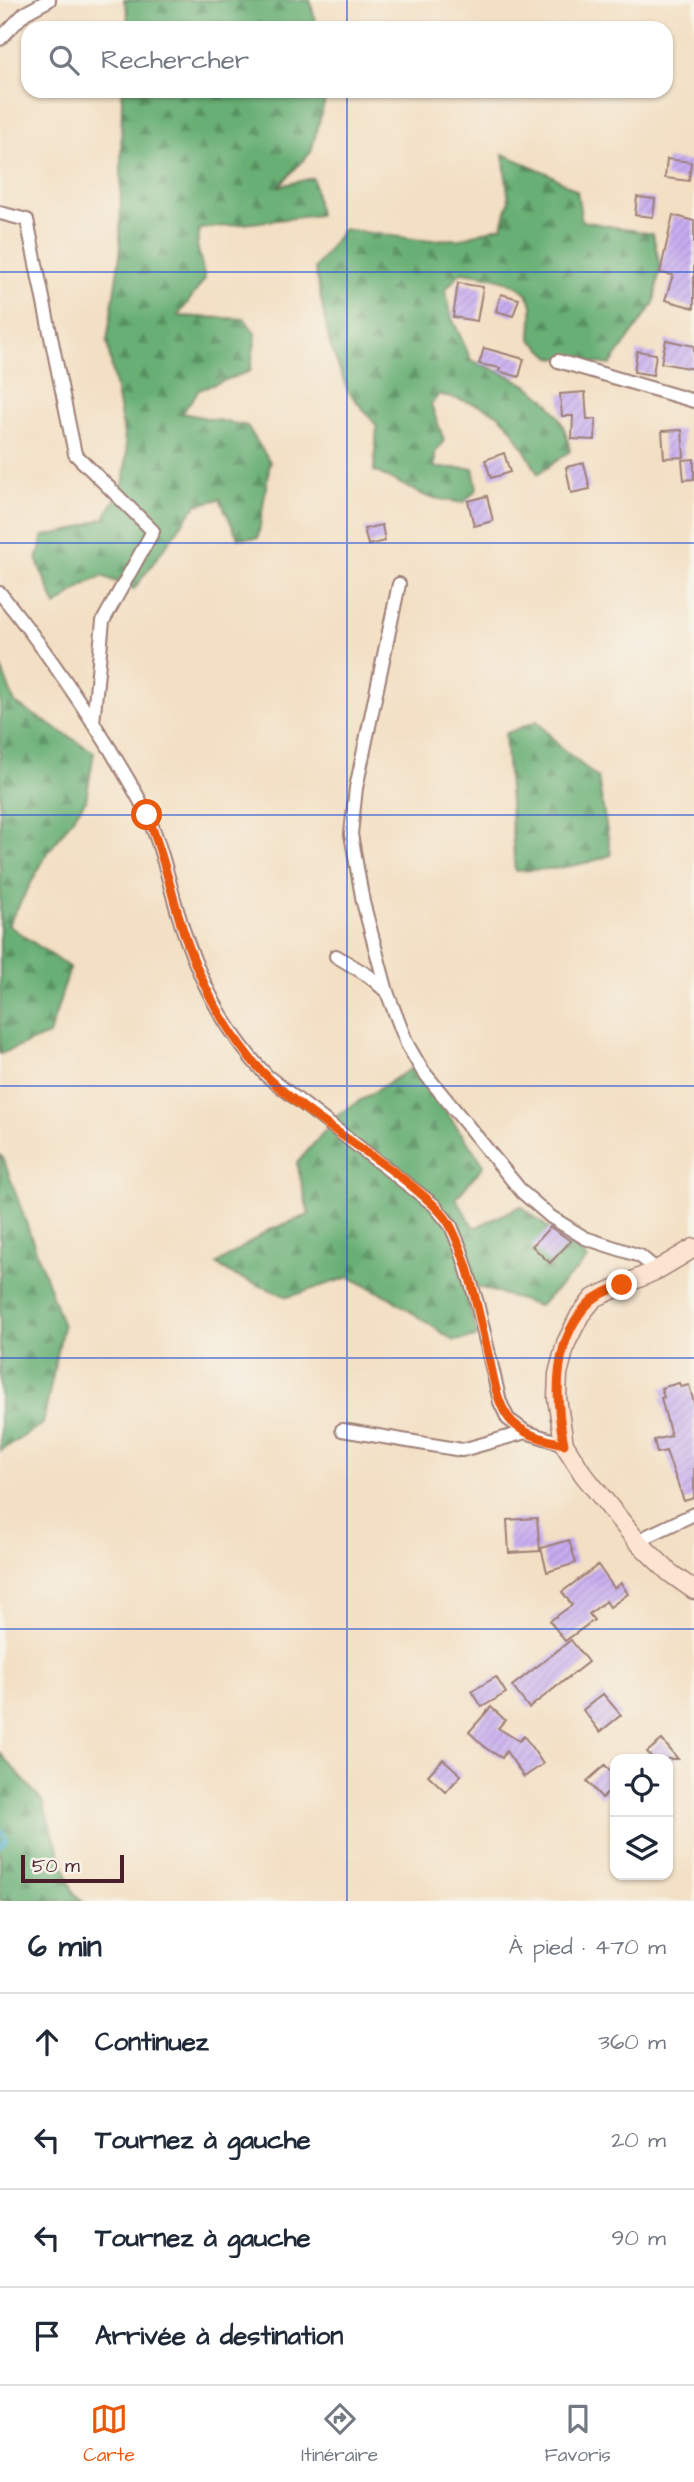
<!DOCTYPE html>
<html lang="fr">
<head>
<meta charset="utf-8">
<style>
  body { margin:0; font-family:"Architects Daughter",sans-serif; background:#f6f6f7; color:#1f2937 }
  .controls { position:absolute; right:21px; bottom:21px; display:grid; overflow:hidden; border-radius:14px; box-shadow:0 2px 5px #0004 }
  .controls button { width:63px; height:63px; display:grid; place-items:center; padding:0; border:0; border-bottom:2px solid #e0e1e3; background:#fff; color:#1f2937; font:35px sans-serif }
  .scale { position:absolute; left:21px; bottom:18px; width:103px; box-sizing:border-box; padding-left:7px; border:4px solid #4a1f2b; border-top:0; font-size:19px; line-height:24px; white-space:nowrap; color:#4a1f2b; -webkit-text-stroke:5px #f7f3e8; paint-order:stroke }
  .stop { position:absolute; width:21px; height:21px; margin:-16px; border:5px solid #ea580c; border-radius:50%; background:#fff }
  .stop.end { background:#ea580c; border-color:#fff; box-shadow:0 2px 7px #0008 }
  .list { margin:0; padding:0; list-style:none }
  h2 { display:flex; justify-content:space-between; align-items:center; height:91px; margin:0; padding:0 28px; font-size:30px }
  h2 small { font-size:23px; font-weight:400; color:#747a83 }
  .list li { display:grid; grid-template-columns:46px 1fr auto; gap:21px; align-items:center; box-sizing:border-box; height:98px; padding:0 28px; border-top:2px solid #e0e1e3 }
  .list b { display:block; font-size:26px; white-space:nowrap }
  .list em { font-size:23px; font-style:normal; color:#747a83 }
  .icon { flex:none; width:38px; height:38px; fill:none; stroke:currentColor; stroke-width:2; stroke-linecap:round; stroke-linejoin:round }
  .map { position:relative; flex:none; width:694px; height:1901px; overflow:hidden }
  .search { position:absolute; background:#fff; box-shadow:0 2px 5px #0004; left:21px; right:21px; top:21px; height:77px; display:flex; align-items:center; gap:18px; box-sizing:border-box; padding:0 24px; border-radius:21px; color:#747a83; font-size:26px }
  .sheet { height:483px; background:#fff }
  nav { display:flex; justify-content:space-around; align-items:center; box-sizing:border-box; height:98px; border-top:2px solid #e0e1e3; background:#fff; font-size:19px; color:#747a83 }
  nav a { display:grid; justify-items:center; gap:4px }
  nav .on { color:#ea580c }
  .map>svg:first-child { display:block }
</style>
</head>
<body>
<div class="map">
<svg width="694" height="1901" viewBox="0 0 694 1901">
  <defs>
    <pattern id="forest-firs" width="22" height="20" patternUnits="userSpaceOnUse" patternTransform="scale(1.75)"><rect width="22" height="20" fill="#67af75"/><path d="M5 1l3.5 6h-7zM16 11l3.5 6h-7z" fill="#578e60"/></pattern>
    <pattern id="building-hatch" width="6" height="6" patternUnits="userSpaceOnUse" patternTransform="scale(1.75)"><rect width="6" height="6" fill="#c7adf0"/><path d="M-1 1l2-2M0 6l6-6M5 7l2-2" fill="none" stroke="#ac94ce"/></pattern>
  </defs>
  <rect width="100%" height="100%" fill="#f7f3e8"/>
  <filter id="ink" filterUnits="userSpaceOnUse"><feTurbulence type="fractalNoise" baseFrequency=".0143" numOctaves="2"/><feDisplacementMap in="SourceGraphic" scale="14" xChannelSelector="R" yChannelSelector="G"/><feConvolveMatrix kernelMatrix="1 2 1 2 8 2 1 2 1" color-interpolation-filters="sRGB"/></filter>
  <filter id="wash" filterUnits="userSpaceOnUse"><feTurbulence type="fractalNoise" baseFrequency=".00686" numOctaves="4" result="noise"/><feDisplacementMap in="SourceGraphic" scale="28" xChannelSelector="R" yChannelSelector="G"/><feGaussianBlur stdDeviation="1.57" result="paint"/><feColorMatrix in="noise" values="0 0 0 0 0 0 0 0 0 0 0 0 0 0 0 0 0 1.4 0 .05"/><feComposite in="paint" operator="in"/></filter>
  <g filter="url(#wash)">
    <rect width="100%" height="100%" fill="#f3dfc3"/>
    <g fill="url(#forest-firs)" stroke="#586750" stroke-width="2">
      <polygon points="124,0 310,0 317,28 126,28 128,15"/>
      <polygon points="122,91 324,91 325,100 311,152 279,186 313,178 319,215 200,229 197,245 205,279 178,316 245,319 256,335 250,371 199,390 182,413 247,426 270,462 258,538 238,538 220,499 196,505 134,589 102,576 82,586 56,606 37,561 43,536 73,530 104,518 123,486 127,452 107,341 120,255"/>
      <path d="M503,154L547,173L577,191L582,221L653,234L660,266L654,303L610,365L551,357L531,339C531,329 533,317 532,306C528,279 482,275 461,272L445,290L452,318L471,360C520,380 561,393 570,451L538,474C530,459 514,429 502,418C487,404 457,400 439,394L431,405L444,440L435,453V468H473L477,489L463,503L428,497L374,471L377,426L348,391L330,345L315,268L343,229L421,240L461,239L502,226L509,201Z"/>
      <polygon points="0,665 15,703 94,752 86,800 47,854 8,925 70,968 49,1035 0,1054"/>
      <path d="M537,721L560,747L598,778L611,855C579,867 549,870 515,871L505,734Z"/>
      <polygon points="414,1067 484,1165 456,1198 474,1228 521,1206 588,1259 539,1306 463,1282 478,1337 454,1341 389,1297 349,1277 288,1297 231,1274 217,1264 269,1230 309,1215 297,1163 340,1113"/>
      <polygon points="0,1155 3,1158 63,1326 43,1424 0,1451"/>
      <polygon points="0,1753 42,1801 73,1892 82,1901 0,1901"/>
    </g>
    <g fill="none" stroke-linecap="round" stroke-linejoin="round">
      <polyline stroke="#4eaecd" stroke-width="4.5" points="0,1831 7,1838 0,1847"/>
    </g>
    <g id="blocks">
      <g fill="url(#building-hatch)">
        <polygon points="667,159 691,162 689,181 665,178"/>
        <polygon points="637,197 655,199 653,217 635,215"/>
        <polygon points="673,215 694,221 694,308 665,300 673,275 660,273"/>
        <polygon points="458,283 483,287 477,321 453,317"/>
        <polygon points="501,294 519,299 513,316 496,311"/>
        <polygon points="666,340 694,346 694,369 661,363"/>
        <polygon points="484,348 524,359 519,377 499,371 500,368 479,364"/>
        <polygon points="637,351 656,354 653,375 634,372"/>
        <polygon points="585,392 587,419 596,419 595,440 572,439 573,416 562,416 560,394"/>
        <polygon points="682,430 684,457 664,458 662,431"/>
        <polygon points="504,453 510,472 491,478 485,460"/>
        <polygon points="694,459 694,479 684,480 682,460"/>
        <polygon points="584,463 590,489 571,493 566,467"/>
        <polygon points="487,496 493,521 474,526 468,501"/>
        <polygon points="382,525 385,541 368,545 364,529"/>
        <polygon points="550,1227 571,1241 550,1263 532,1246"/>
        <polygon points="679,1383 681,1387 689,1385 694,1403 694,1498 684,1501 666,1451 657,1453 654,1440 671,1436 661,1398 664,1397 661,1388"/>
        <polygon points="537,1518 540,1551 509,1553 507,1520"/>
        <polygon points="569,1540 576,1563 547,1572 541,1548"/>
        <polygon points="598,1565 614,1588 621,1583 628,1594 610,1607 606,1601 589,1614 594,1620 565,1641 550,1621 572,1605 562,1592"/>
        <polygon points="571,1640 588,1662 529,1708 512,1686"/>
        <polygon points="496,1677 506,1693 482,1707 472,1691"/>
        <polygon points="603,1694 621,1715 600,1732 583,1710"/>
        <polygon points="491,1707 505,1720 498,1728 519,1741 524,1736 543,1764 524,1777 506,1751 502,1758 487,1749 469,1732"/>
        <polygon points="662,1740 678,1759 653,1759 647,1752"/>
        <polygon points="443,1759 461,1775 446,1792 428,1775"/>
        <polygon points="605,1765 615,1777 615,1787 602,1798 587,1781"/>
      </g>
    </g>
  </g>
  <g filter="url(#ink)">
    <use href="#blocks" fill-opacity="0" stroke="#9e7f77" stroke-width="2"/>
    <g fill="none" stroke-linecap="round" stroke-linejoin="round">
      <defs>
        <g id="minor">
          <polyline points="0,39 25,13 49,0"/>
          <polyline points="0,213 27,220 75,454 153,531 103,621 93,723"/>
          <polyline points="558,361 694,401"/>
          <path d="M0,593C40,642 76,695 110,749C123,772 138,794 149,819C162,848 168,879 177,910C195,972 222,1029 267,1076L434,1205L451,1226L461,1250L477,1303L500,1402L508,1419L526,1432L564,1444"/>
          <polyline points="336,956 369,976 387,992 407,1044 422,1070 522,1192 551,1217 585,1238 640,1256 657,1270"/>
          <polyline points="387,992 363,902 351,834 356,788 399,584"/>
          <polyline points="342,1430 462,1450 526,1432"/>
          <polyline points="637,1541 694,1514"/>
        </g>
        <polyline id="secondary" points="694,1248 657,1270 594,1298 580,1315 566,1343 558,1374 557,1398 564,1444 583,1474 637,1541 670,1573 694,1590"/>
      </defs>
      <use href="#minor" stroke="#9e7f77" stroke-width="16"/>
      <use href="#secondary" stroke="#9e7f77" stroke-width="21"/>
      <use href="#minor" stroke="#fff" stroke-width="12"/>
      <use href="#secondary" stroke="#fde4d1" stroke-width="18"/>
    </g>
  </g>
  <g fill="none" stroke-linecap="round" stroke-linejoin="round" filter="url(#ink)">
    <path stroke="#ea580c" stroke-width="9" d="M147,815C160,845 167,875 176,907C191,961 214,1014 250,1058C292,1109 362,1144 413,1187C427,1199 444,1212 452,1229C472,1271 479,1318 490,1362C494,1380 497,1402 508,1417C520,1434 545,1440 564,1444C554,1396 553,1336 592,1300C600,1293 612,1290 622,1285"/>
  </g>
  <path fill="none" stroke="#1d4ed8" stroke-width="2" stroke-opacity="0.55" d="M347,0V28M347,91V1901M0,272H694M0,543H694M0,815H694M0,1086H694M0,1358H694M0,1629H694"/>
</svg>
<div class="controls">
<button><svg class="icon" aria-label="locate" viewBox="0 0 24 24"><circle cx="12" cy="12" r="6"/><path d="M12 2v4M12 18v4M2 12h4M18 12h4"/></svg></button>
<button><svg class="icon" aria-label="layers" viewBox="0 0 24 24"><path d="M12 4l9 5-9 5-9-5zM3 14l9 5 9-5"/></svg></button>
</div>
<div class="scale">50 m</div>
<div class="stop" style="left:147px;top:815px"></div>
<div class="stop end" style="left:622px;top:1285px"></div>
<div class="search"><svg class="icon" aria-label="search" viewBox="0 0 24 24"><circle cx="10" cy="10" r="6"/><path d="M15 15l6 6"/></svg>Rechercher</div>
</div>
<section class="sheet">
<h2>6 min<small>À pied · 470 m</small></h2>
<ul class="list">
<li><svg class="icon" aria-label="ahead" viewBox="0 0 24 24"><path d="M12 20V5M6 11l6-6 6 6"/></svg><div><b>Continuez</b></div><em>360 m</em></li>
<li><svg class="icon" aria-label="left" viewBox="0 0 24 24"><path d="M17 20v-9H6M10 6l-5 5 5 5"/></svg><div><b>Tournez à gauche</b></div><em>20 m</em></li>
<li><svg class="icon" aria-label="left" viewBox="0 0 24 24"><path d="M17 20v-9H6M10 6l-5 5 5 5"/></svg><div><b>Tournez à gauche</b></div><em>90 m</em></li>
<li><svg class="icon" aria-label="arrive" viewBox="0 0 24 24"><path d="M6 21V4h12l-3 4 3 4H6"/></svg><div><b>Arrivée à destination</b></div></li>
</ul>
</section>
<nav>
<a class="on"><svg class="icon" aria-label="map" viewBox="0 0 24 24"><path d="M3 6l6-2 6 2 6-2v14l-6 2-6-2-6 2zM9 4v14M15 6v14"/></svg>Carte</a>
<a><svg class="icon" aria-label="directions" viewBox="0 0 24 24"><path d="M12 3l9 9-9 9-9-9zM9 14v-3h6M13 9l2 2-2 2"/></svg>Itinéraire</a>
<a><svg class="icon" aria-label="saved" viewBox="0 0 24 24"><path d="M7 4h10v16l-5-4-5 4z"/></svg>Favoris</a>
</nav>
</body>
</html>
